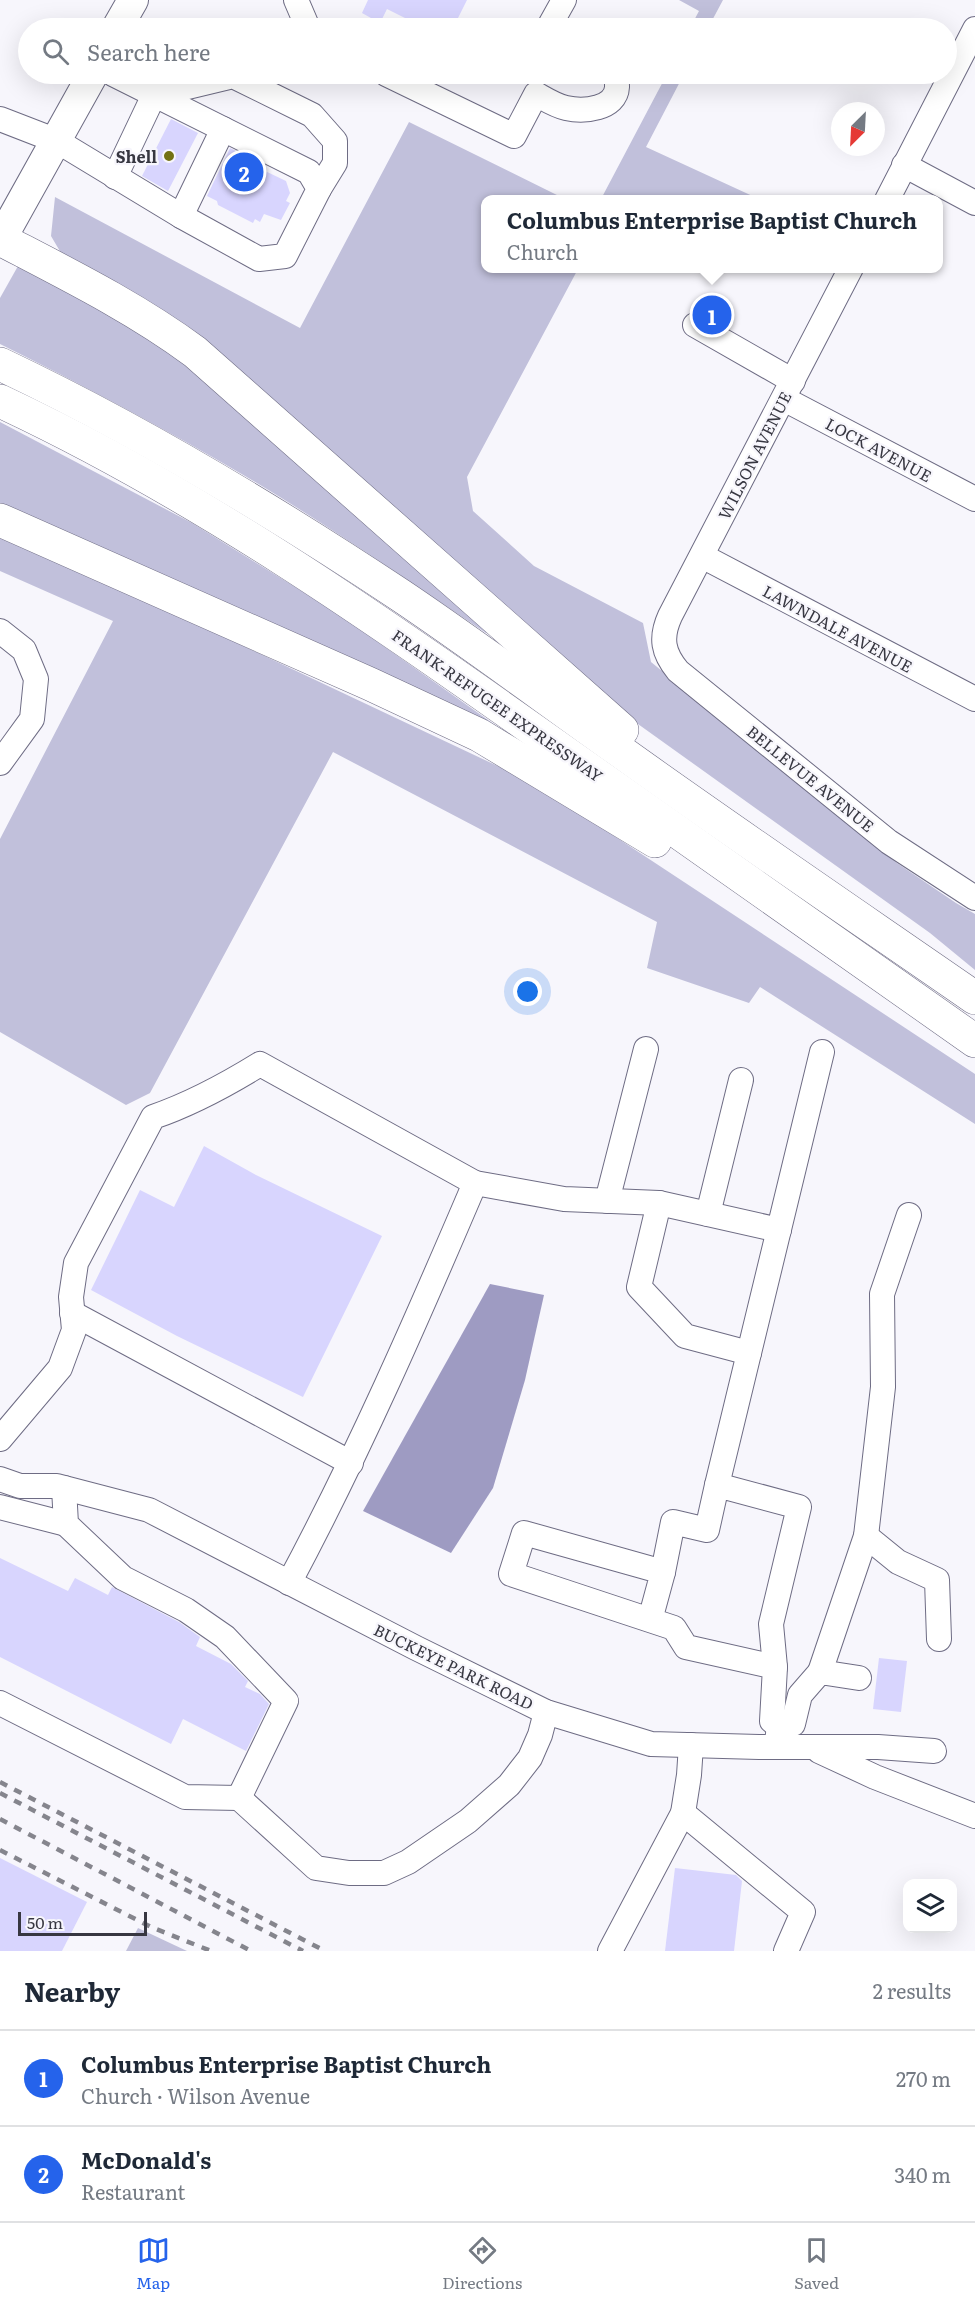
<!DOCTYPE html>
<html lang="en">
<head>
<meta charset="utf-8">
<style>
  body { margin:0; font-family:Literata,serif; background:#f2f2f3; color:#1f2937 }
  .controls { position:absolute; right:18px; bottom:18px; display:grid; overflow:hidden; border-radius:12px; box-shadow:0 6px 24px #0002 }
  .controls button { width:54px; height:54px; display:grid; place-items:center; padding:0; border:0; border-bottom:2px solid #e0e1e3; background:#fff; color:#1f2937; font:30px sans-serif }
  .compass { position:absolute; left:831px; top:102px; width:54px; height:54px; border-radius:50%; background:#fff; box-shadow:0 6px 24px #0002; rotate:204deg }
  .scale { position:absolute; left:18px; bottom:15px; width:129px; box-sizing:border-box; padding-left:6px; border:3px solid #373741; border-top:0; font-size:16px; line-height:21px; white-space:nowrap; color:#373741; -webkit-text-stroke:4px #f7f6fc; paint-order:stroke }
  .you { position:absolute; left:528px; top:992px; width:21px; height:21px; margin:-15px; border:4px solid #fff; border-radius:50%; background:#1a73e8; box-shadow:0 0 0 9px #1a73e833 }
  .badge { display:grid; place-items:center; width:39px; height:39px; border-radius:50%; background:#2563eb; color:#fff; font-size:20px; font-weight:700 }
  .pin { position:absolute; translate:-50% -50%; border:3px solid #fff; box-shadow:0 2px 6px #0006 }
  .popup { position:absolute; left:481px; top:195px; width:462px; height:78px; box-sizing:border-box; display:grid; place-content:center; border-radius:12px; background:#fff; filter:drop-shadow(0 2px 4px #0005); font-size:20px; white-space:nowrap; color:#747a83 }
  .popup b { font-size:22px; color:#1f2937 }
  .popup::after { content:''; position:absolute; left:50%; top:100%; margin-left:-12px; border:12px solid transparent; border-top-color:#fff }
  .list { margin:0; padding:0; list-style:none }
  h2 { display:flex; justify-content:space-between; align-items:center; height:78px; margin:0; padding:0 24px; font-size:26px }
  h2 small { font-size:20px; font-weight:400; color:#747a83 }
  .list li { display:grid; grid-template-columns:39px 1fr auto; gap:18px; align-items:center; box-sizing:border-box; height:96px; padding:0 24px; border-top:2px solid #e0e1e3 }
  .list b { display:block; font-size:22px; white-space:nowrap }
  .list p { margin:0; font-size:20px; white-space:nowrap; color:#747a83 }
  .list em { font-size:20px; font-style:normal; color:#747a83 }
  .icon { flex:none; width:33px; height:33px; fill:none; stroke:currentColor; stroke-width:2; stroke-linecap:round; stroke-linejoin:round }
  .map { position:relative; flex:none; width:975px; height:1951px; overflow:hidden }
  .search { position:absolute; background:#fff; box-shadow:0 6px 24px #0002; left:18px; right:18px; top:18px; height:66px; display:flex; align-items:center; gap:15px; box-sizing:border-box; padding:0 21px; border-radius:33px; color:#747a83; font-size:22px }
  .sheet { height:270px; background:#fff }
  nav { display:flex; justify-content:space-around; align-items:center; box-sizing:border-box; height:84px; border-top:2px solid #e0e1e3; background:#fff; font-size:16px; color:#747a83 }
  nav a { display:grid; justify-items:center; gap:3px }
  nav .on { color:#2563eb }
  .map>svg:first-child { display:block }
</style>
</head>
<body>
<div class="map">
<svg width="975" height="1951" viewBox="0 0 975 1951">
  <rect width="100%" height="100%" fill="#f7f6fc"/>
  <g fill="#c1c0db">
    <polygon points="679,0 723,0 708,28 690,28 699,11"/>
    <polygon points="667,74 684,74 646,147 759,199 601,199"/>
    <polygon points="409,122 565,199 486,200 486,268 578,269 467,477 473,511 534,566 643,623 651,662 897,863 956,903 975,914 975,970 930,933 610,704 61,253 51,236 55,197 300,328"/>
    <path d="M18,266L25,267L175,353L490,628L486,633C407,580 328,525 245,476C165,429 83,385 0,344V298Z"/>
    <polygon points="0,422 192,523 334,611 542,758 0,509"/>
    <polygon points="0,531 506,770 593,822 975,1074 975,1124 760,987 749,1003 647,968 657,922 333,752 150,1093 126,1105 0,1032 0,839 113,621 0,571"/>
    <polygon points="138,1928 187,1951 126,1951"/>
  </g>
  <polygon fill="#9e9bc2" points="490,1284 544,1295 525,1380 493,1488 451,1553 363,1511"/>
  <g fill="#d8d5fe">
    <polygon points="368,0 467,0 453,28 425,28 387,9 380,23 362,13"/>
    <polygon points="171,119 198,133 168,191 142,176"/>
    <polygon points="230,148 265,166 263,170 286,181 290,193 286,201 290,203 281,220 264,214 260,222 255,219 253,223 218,205 217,201 207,196"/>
    <polygon points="204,1146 256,1175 382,1236 303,1397 177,1336 91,1290 140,1190 174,1207"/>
    <polygon points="0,1558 68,1591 75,1578 108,1595 112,1587 179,1622 200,1637 196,1646 231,1664 248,1681 245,1687 260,1694 269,1704 246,1751 183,1719 171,1744 0,1657"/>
    <polygon points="879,1658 907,1661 901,1712 873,1709"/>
    <polygon points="0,1858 87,1902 62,1951 0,1951"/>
    <polygon points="675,1868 736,1875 742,1881 734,1951 665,1951"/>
  </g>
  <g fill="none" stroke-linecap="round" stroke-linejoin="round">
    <defs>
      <g id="minor">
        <polyline points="296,0 308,28"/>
        <polyline points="557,28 550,25 564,0"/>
        <path d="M386,74L514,136L536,94C545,99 556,106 566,108C584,112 616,109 617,87C617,81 617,79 614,74"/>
        <polyline points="0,119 57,141 181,216 259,259 285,256 319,189 309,172 113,74"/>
        <polyline points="904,165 975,203"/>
        <polyline points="115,177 154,95 233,76 312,115 335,141 335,163 319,189"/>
        <polyline points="887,200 975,29"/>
        <polyline points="181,216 223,129"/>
        <path d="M851,268L670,616C660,638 663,653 678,671L889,842L975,898"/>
        <polyline points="695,325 793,381"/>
        <polyline points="784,399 975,499"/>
        <polyline points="702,556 975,699"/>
        <polyline points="0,631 24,650 36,679 32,719 0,763"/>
        <polyline points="475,1183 564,1199 659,1203 779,1230"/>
        <polyline points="607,1201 646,1049"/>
        <polyline points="659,1203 639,1287 685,1336 749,1353"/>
        <polyline points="708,1214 741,1080"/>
        <polyline points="72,1313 351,1463"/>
        <path d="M0,1439L60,1368L74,1330L71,1297L76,1263L153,1117C191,1104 226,1085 260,1064L475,1183C417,1319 359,1452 289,1583"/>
        <polyline points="0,1479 20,1486 57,1486 149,1510 416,1648 546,1712 651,1744 759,1747 878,1747 934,1751"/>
        <polyline points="717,1485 822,1052"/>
        <polyline points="0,1507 66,1524"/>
        <polyline points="866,1536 898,1562 937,1580 939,1639"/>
        <polyline points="663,1572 673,1522 707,1530 717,1485 799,1507 771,1624 775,1667"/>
        <polyline points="650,1620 663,1572 524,1533 511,1574 674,1628 686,1647 775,1667 772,1721 779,1727"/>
        <polyline points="820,1672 866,1536 883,1387 882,1294 909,1215"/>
        <polyline points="0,1703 185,1797 239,1798 286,1701 225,1637 186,1610 123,1578 66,1524 64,1488"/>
        <polyline points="777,1741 779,1727 793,1724 800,1695 820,1672 859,1678"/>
        <polyline points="819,1751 875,1777 975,1816"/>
        <polyline points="239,1798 316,1868 349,1873 384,1873 408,1862 468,1821 509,1785 530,1758 540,1735 546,1712"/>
        <polyline points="683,1813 803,1912 786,1951"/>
        <polyline points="610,1951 683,1813 689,1775 691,1745"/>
      </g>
      <g id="major">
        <polyline points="117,28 133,0"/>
        <polyline points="0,241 93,74"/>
      </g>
      <g id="highway">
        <path d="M0,239C67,274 134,307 195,352L622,730"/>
        <path d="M0,364C139,430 272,510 400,595C476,646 549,701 624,754C740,837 858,917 975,998"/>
        <path d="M0,401C197,493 376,618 553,744C694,843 834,943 975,1041"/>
        <polyline points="0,520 370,684 479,735 655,841"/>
      </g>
    </defs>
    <use href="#minor" stroke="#6e6c84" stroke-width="26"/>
    <use href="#major" stroke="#6e6c84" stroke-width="32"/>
    <use href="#highway" stroke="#6e6c84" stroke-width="34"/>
    <use href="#minor" stroke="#fff" stroke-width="24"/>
    <use href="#major" stroke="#fff" stroke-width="30"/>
    <use href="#highway" stroke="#fff" stroke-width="33"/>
    <g stroke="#85858d" stroke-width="4.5" stroke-dasharray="8 8" stroke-linecap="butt">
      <polyline points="0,1782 325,1951"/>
      <polyline points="0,1793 303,1951"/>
      <polyline points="0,1819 251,1951"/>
      <polyline points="0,1850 151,1927 211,1951"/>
    </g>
  </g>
  <circle fill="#737113" stroke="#f7f6fc" stroke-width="2" cx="169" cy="156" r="6"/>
  <g text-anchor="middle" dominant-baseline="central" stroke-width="4.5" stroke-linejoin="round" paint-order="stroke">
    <g font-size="16" font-weight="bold" fill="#373741" stroke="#f7f6fc" text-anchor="end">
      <text x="157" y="156">Shell</text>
    </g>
    <g font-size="16" fill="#373741" stroke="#f7f6fc">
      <text transform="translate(879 449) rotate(28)">LOCK AVENUE</text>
      <text transform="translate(754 455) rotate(-63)">WILSON AVENUE</text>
      <text transform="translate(838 628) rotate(28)">LAWNDALE AVENUE</text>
      <text transform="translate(498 705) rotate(35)">FRANK-REFUGEE EXPRESSWAY</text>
      <text transform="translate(811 778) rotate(39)">BELLEVUE AVENUE</text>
      <text transform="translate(454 1666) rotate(26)">BUCKEYE PARK ROAD</text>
    </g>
  </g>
</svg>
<div class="controls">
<button><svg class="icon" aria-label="layers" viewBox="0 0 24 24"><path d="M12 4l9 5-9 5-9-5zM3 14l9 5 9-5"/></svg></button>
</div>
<svg class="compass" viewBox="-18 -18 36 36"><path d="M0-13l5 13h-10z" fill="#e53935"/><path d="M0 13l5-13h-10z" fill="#747a83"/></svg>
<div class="scale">50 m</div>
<div class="you"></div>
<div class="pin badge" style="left:712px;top:315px">1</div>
<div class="popup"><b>Columbus Enterprise Baptist Church</b>Church</div>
<div class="pin badge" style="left:244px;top:172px">2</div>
<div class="search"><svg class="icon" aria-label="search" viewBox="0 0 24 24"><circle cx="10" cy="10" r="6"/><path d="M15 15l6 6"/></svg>Search here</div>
</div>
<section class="sheet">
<h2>Nearby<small>2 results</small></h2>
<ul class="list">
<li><span class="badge">1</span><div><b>Columbus Enterprise Baptist Church</b><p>Church · Wilson Avenue</p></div><em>270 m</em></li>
<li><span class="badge">2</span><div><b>McDonald's</b><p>Restaurant</p></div><em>340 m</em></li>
</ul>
</section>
<nav>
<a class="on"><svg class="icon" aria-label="map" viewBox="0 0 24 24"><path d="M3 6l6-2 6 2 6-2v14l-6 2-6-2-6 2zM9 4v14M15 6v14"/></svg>Map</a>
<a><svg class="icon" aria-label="directions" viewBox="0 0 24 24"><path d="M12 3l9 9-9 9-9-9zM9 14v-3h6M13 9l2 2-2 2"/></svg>Directions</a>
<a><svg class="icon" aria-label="saved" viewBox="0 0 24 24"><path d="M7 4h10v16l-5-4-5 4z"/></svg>Saved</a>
</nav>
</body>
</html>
